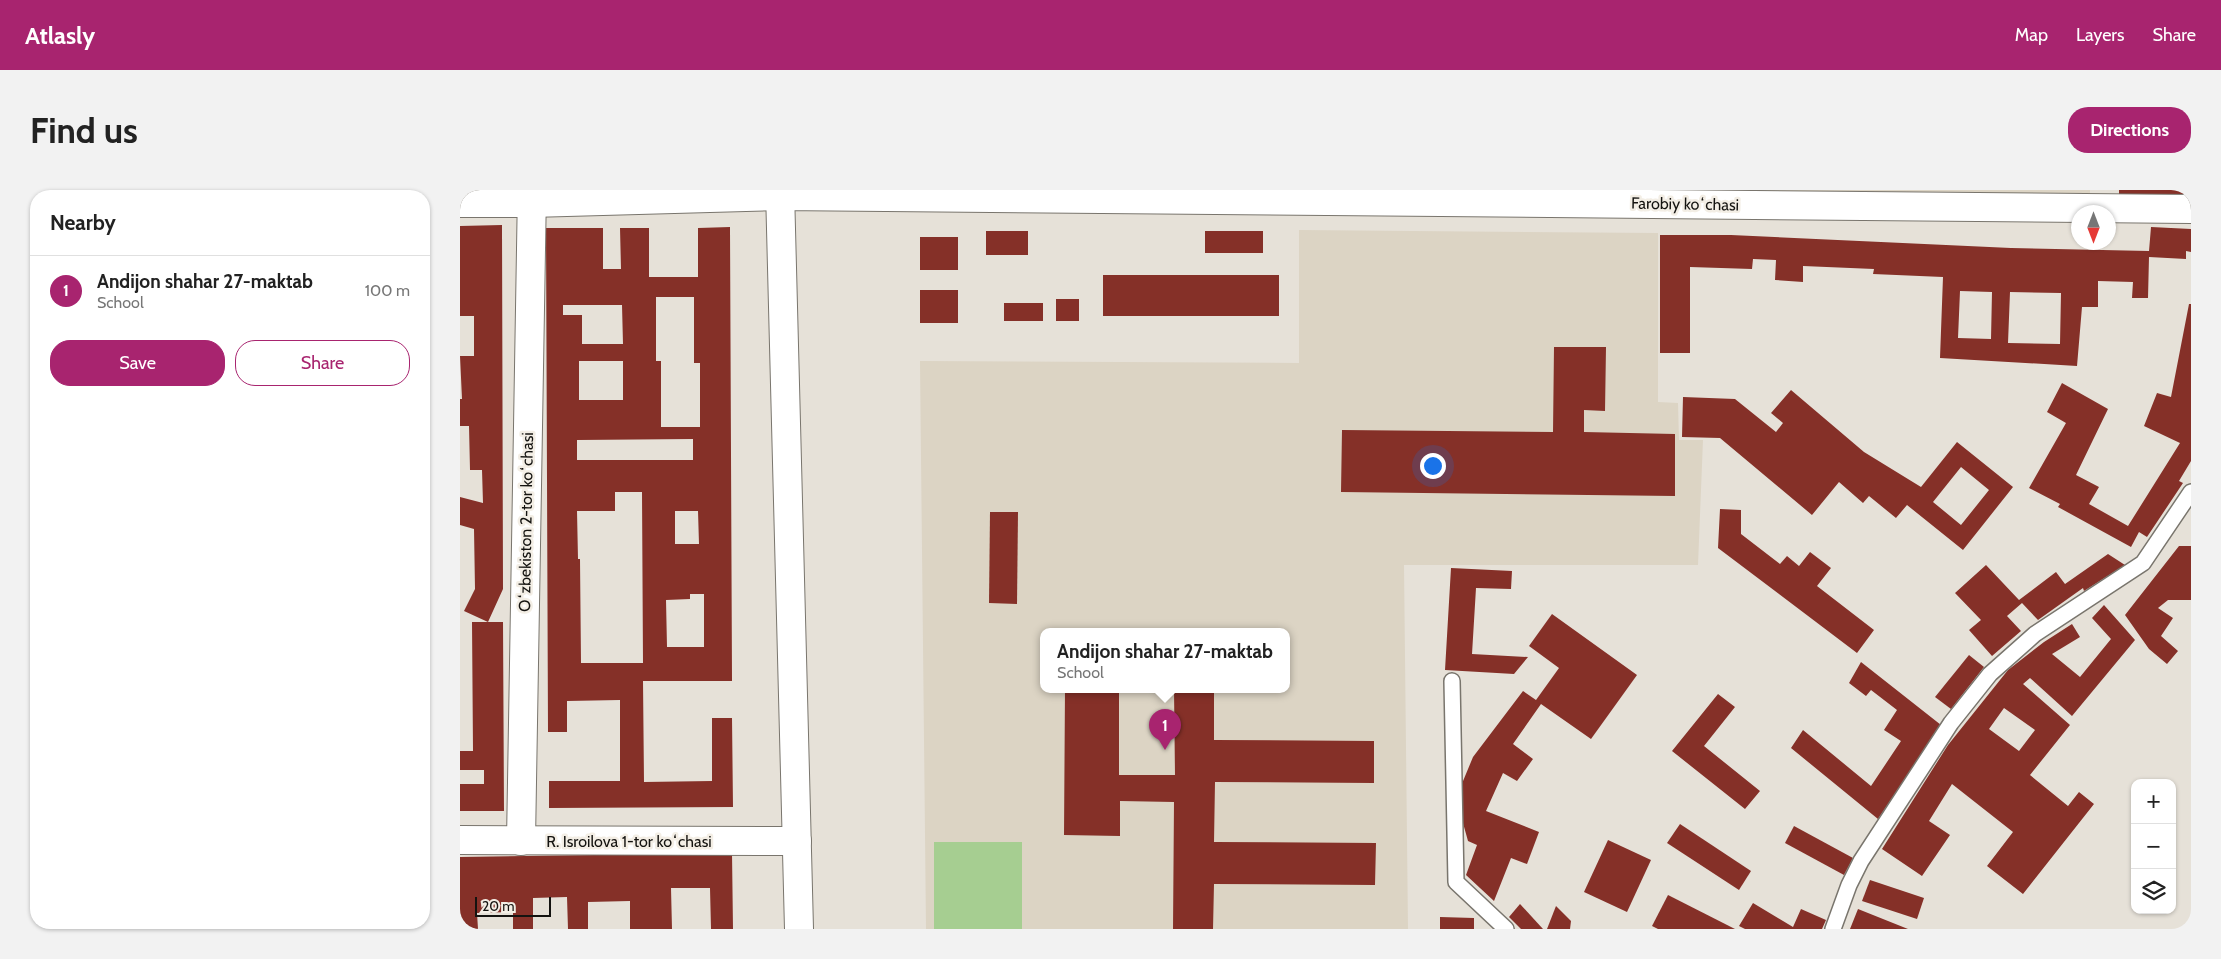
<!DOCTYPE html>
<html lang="en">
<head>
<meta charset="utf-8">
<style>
  body { margin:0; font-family:Cabin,sans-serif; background:#f2f2f2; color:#222 }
  .controls { position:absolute; right:15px; bottom:15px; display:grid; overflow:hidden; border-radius:10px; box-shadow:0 1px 4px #0004 }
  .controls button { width:45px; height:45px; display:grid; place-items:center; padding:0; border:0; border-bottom:1px solid #e0e0e0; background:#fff; color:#222; font:25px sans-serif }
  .compass { position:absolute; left:1611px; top:15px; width:45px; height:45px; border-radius:50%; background:#fff; box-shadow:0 1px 4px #0004; rotate:180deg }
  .scale { position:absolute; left:15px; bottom:12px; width:76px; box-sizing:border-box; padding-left:5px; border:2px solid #141310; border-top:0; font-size:14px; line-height:18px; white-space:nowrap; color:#141310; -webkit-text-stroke:4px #f3eee5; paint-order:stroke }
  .you { position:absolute; left:972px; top:275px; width:18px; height:18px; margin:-12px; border:4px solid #fff; border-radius:50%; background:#1a73e8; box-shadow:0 0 0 8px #1a73e833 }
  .badge { display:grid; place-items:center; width:32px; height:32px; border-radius:50%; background:#a8246f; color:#fff; font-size:16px; font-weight:700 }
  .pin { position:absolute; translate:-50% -41px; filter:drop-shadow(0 1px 2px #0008) }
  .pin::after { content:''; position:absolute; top:26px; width:18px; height:15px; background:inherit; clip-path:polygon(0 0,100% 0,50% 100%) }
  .popup { position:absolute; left:580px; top:438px; width:250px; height:65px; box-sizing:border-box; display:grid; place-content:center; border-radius:10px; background:#fff; filter:drop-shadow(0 1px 4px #0005); font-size:16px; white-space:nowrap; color:#767676 }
  .popup b { font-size:19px; color:#222 }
  .popup::after { content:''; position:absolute; left:50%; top:100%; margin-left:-10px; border:10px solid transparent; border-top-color:#fff }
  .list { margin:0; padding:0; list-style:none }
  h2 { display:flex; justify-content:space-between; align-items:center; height:65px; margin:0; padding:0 20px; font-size:21px }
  h2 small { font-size:16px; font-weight:400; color:#767676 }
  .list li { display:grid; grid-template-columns:32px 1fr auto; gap:15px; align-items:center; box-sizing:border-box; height:70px; padding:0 20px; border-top:1px solid #e0e0e0 }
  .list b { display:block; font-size:19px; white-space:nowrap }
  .list p { margin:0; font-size:16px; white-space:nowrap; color:#767676 }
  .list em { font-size:16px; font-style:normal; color:#767676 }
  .actions { display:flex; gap:10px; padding:15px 20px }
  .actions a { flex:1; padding:11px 0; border:1px solid #a8246f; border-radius:20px; text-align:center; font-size:18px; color:#a8246f }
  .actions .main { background:#a8246f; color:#fff }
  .icon { flex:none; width:28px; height:28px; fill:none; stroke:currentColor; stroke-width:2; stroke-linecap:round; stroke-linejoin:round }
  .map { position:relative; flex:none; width:1731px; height:739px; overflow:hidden; border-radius:20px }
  header { display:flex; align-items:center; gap:30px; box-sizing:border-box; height:70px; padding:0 25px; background:#a8246f; color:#fff }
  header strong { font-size:24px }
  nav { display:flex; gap:28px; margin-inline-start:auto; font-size:18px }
  .intro { display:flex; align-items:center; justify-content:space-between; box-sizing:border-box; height:120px; padding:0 30px }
  h1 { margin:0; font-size:35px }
  .button { padding:12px 22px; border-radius:20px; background:#a8246f; color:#fff; font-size:18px; font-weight:700 }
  main { display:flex; gap:30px; padding:0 30px }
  aside { flex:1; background:#fff; border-radius:20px; box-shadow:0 1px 4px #0004 }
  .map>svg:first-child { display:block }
</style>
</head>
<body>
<header>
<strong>Atlasly</strong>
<nav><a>Map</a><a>Layers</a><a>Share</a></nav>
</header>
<div class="intro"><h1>Find us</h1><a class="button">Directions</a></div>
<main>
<aside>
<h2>Nearby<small></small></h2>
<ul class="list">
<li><span class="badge">1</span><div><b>Andijon shahar 27-maktab</b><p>School</p></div><em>100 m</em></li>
</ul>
<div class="actions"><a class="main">Save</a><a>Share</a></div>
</aside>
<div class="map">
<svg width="1731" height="739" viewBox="0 0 1731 739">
  <rect width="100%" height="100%" fill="#e6e1d8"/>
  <g fill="#dcd4c4" fill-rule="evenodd">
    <rect x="1015" y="0" width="615" height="3"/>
    <path d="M839,40L1198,43V212L1218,213L1219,250H1243L1238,375H944L948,739H466L460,171L839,173ZM584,441H826V499H584Z"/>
  </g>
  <rect fill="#a6ce91" x="474" y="652" width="88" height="87"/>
  <g fill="#853028" fill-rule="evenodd">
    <rect x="1659" y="0" width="72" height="4"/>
    <polygon points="42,35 43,399 28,432 4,421 15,399 14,339 0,335 0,307 23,313 22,280 10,280 9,236 0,236 0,209 2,209 0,166 14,166 14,126 0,126 0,36"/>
    <path d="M270,37L272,491H183L184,592L252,591V528H272L273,617L89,618V591H160V510L107,511V542H88L86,38H143V79H161L160,38H189V87H238V38ZM196,107H234V173H240V237H201V171H196ZM103,115H162L163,154H122V125H103ZM119,171H163V210H119ZM233,249V270H117V250ZM155,302H182L183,473H121L120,369H118L117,321H155ZM215,321H238L239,354H215ZM230,404H244V457H207L206,410L230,409Z"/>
    <path d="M1691,37L1731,39V62L1726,61V69L1689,67L1688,108H1672L1673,92L1638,91V117H1622L1617,176L1480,168L1483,87L1413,84L1414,79L1343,76V92L1315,90L1316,70L1293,69L1292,79L1230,77V163H1200V45H1271L1551,58L1689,61ZM1500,101L1532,102L1531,149L1498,148ZM1550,102L1601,103L1600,154L1548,153Z"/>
    <rect x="526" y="41" width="42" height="24"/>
    <rect x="745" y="41" width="58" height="22"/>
    <rect x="460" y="47" width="38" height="33"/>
    <rect x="643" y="85" width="176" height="41"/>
    <rect x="460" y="100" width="38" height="33"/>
    <rect x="596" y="109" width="23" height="22"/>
    <rect x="544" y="113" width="39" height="18"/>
    <polygon points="1729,114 1731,114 1731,271 1719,291 1723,293 1687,347 1679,342 1671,357 1598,317 1600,314 1569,298 1606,233 1587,222 1602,193 1648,219 1616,285 1639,297 1629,314 1668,336 1720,253 1684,236 1697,203 1711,207"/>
    <polygon points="1094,157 1146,157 1145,221 1124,220 1124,242 1215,244 1215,306 881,302 882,240 1093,242"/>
    <path d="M1331,200L1404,262L1461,297L1497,252L1553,297L1503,360L1447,315L1436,328L1409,306L1403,313L1379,292L1352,325L1260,248L1222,247L1223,207L1275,209L1316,242L1323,233L1311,223ZM1501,277L1529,300L1501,335L1473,312Z"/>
    <polygon points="1260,319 1281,320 1281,344 1320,374 1327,366 1339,376 1350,362 1371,378 1357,396 1414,440 1397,463 1258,358"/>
    <polygon points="530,322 558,322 557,414 529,413"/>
    <polygon points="1719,356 1731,356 1731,410 1708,410 1698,418 1713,428 1701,446 1718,461 1707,474 1689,459 1665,425"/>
    <polygon points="1648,364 1665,375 1624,401 1623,398 1578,430 1562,413 1547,426 1561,441 1532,466 1509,440 1521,430 1495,403 1526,375 1559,410 1596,382 1605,394"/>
    <polygon points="991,378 1052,381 1051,399 1016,398 1012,464 1068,467 1054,484 985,480"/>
    <path d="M1644,415L1675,450L1612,526L1570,488L1563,494L1610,535L1570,585L1608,616L1619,602L1634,614L1563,704L1527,676L1553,642L1492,594L1469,631L1490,645L1462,686L1422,659L1488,555L1548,480L1584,452L1612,434L1620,447L1592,464L1620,487L1651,449L1632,428ZM1544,518L1575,540L1559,561L1529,539Z"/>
    <polygon points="1092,424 1177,485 1131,549 1081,514 1053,554 1073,569 1057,591 1043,583 1026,621 1079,642 1067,674 1051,668 1034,711 1006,685 1017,655 1008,651 996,608 1013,567 1063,501 1076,510 1099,478 1069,456"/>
    <polygon points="12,432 43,432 44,621 0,621 0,594 24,594 24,580 0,580 0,561 13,561"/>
    <polygon points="1509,465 1524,477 1491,519 1475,507"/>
    <polygon points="1401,472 1481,535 1418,629 1331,558 1343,540 1411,596 1441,551 1424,540 1437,520 1411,500 1406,506 1389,493"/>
    <polygon points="605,499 659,499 659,585 715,585 714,499 754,499 754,550 914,551 914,593 755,592 754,652 916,653 915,695 754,694 753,739 713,739 714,612 660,611 660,646 604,645"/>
    <polygon points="1258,504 1275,517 1244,556 1300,601 1285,619 1212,561"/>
    <polygon points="1220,634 1291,681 1279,700 1207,653"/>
    <polygon points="1334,636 1393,668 1384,685 1325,653"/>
    <polygon points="1148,650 1191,670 1167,722 1124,702"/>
    <polygon points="272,663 273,739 251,739 250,698 211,698 212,739 170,739 170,711 128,712 128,739 108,739 107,707 73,708 73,739 53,739 53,722 17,723 18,739 0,739 0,667"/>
    <polygon points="1410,690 1464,708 1457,729 1402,711"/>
    <polygon points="1208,705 1275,739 1198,739 1192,736"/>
    <polygon points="1293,713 1333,737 1341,719 1366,730 1362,739 1285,739 1279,736"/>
    <polygon points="1060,714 1083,739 1061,739 1049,727"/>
    <polygon points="1096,716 1111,731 1110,739 1087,739"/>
    <polygon points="1398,719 1448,739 1390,739"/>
    <polygon points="980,727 1014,728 1014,739 980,739"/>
  </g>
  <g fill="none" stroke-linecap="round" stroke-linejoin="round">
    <defs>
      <g id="service">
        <polyline points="992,491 996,692 1046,739"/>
        <polyline points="1373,739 1389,695 1401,671 1491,533 1530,484 1575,444 1683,373 1731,302"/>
      </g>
      <g id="minor">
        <polyline points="0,13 71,13 320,6 1731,19"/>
        <polyline points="0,650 337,651"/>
        <polyline points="61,651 72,0"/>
      </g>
      <polyline id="tertiary" points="320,0 339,739"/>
    </defs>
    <use href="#service" stroke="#79756d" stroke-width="18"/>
    <use href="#minor" stroke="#79756d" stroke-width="30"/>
    <use href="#tertiary" stroke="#79756d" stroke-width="30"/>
    <use href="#service" stroke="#fff" stroke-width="15"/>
    <use href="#minor" stroke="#fff" stroke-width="28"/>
    <use href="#tertiary" stroke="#fff" stroke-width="28"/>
  </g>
  <g text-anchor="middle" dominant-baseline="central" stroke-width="5" stroke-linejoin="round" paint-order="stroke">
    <g font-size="16" fill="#141310" stroke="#f3eee5">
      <text transform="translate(1225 14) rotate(1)">Farobiy koʻchasi</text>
      <text transform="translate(66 332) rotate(-89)">Oʻzbekiston 2-tor koʻchasi</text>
      <text x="169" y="651">R. Isroilova 1-tor koʻchasi</text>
    </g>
  </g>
</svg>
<div class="controls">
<button>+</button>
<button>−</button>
<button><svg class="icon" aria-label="layers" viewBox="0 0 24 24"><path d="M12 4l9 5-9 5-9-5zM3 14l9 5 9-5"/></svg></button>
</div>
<svg class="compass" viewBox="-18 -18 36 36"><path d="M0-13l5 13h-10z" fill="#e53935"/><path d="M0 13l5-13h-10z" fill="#767676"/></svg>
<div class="scale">20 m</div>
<div class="you"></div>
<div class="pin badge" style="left:705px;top:560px">1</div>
<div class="popup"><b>Andijon shahar 27-maktab</b>School</div>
</div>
</main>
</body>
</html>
